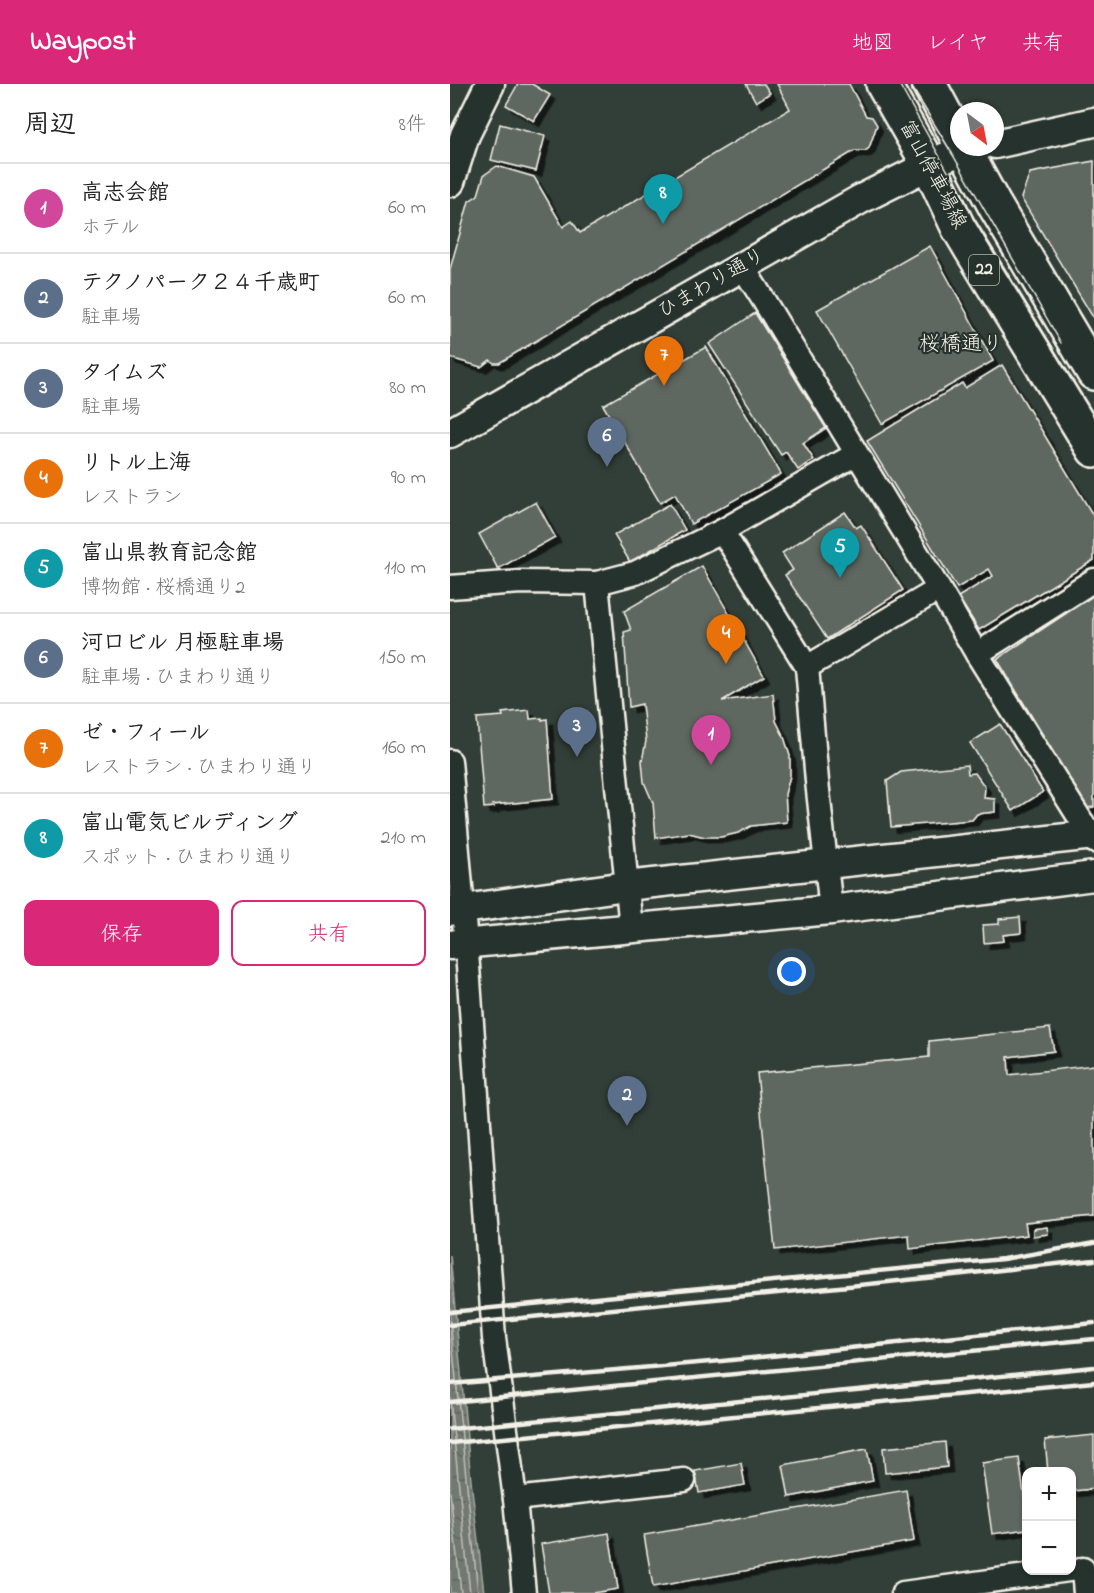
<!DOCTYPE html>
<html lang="ja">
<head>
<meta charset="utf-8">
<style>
  body { margin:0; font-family:"Indie Flower","Klee One",sans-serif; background:#f2f2f2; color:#222 }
  .controls { position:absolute; right:18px; bottom:18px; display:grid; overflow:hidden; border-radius:12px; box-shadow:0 2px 4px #0004 }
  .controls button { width:54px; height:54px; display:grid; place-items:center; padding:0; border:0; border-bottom:2px solid #e0e0e0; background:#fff; color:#222; font:30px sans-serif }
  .compass { position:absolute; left:500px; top:18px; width:54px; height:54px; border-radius:50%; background:#fff; box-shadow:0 2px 4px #0004; rotate:148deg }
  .you { position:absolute; left:342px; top:888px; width:21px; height:21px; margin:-15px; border:4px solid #fff; border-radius:50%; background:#1a73e8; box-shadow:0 0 0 9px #1a73e833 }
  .badge { display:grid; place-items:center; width:39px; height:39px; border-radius:50%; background:#db2777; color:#fff; font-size:20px; font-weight:700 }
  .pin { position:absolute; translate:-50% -50px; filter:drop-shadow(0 2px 3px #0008) }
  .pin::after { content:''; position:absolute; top:32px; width:21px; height:18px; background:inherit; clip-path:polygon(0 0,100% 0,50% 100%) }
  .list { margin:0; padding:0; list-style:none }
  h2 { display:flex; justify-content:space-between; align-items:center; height:78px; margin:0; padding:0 24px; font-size:26px }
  h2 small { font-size:20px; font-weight:400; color:#767676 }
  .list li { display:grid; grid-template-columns:39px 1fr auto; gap:18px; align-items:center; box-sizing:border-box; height:90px; padding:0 24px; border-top:2px solid #e0e0e0 }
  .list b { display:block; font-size:22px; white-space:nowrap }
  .list p { margin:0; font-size:20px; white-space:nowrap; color:#767676 }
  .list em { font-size:20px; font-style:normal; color:#767676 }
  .actions { display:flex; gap:12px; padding:18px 24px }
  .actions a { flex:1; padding:14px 0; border:2px solid #db2777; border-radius:12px; text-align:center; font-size:21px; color:#db2777 }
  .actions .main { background:#db2777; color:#fff }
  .map { position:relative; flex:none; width:644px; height:1509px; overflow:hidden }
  header { display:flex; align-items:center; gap:36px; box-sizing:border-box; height:84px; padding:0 30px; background:#db2777; color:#fff }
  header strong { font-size:28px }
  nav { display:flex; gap:33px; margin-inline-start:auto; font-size:21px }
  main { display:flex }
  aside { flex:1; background:#fff }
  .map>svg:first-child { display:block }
</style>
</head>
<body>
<header>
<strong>Waypost</strong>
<nav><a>地図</a><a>レイヤ</a><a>共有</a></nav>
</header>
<main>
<aside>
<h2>周辺<small>8件</small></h2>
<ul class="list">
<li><span class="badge" style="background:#d1479c">1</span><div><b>高志会館</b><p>ホテル</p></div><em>60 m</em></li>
<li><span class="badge" style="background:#5c6f8a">2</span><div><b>テクノパーク２４千歳町</b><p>駐車場</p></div><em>60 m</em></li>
<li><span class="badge" style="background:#5c6f8a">3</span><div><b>タイムズ</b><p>駐車場</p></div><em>80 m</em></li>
<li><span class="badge" style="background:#e8710a">4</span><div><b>リトル上海</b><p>レストラン</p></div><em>90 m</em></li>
<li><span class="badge" style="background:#0f9aa8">5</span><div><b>富山県教育記念館</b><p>博物館 · 桜橋通り2</p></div><em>110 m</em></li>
<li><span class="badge" style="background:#5c6f8a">6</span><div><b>河口ビル 月極駐車場</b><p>駐車場 · ひまわり通り</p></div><em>150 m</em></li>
<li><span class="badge" style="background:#e8710a">7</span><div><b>ゼ・フィール</b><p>レストラン · ひまわり通り</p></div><em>160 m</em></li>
<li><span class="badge" style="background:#0f9aa8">8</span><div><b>富山電気ビルディング</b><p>スポット · ひまわり通り</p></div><em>210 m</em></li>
</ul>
<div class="actions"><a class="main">保存</a><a>共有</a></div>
</aside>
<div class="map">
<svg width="644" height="1509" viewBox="0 0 644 1509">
  <defs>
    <pattern id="water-ripples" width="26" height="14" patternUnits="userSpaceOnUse" patternTransform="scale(1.5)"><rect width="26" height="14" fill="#727972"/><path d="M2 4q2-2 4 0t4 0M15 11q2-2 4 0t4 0" fill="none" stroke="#60635e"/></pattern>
    <filter id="shadow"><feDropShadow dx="5.5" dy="5.5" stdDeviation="0" flood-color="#0009"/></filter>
  </defs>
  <rect width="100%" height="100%" fill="#323e38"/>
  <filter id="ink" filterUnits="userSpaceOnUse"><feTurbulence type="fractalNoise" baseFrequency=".0167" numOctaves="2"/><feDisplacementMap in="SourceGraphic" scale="12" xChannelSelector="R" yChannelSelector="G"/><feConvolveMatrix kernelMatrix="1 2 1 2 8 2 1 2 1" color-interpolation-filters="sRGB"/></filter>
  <g filter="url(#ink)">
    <polygon fill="url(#water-ripples)" stroke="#a6a9a1" stroke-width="1.5" points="0,1171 21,1397 34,1509 0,1509"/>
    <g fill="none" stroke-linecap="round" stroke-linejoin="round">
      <g stroke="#c0c1b9" stroke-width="1.5">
        <polyline points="0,1237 28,1509"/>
        <polyline points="0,1316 20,1509"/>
        <polyline points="0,1408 11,1509"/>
      </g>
    </g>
    <g fill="#5f6861" stroke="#f4f1e8" stroke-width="1.5" filter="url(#shadow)">
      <polygon points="68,0 82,0 100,11 84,37 56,21"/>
      <polygon points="296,0 314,0 320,9 306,18"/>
      <polygon points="327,0 399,0 416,32 422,33 427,41 419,64 415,67 404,67 49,279 44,279 40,276 31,283 0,274 0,185 19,117 28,111 34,91 47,82 84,93 113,143 122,137 130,149 340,25"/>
      <polygon points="50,40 95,52 86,87 41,76"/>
      <polygon points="644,77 644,235 571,114 580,89"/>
      <polygon points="480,162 543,277 432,340 367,226"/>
      <polygon points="305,229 376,344 353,359 364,376 348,386 336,368 331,371 259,260"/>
      <polygon points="256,263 331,390 241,440 225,410 210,419 153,321"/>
      <polygon points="552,281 644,433 644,476 529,546 508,513 543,492 539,485 507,504 417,357 512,299 515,304"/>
      <polygon points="86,418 105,453 48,485 29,450"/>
      <polygon points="220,420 235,446 180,478 164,451"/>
      <polygon points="395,428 406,444 411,441 453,506 377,555 335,491 343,486 332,469"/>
      <polygon points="252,482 314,592 272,617 323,610 326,637 334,653 340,672 340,692 335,710 337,738 301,742 288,749 271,753 255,753 239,749 206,754 203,719 194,698 192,677 196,657 192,620 179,623 174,548 181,546 174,527"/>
      <polygon points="644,511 644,723 637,724 547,575"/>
      <polygon points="79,626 80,635 92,634 92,636 97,635 103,715 43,721 44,723 34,724 27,634 53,632 52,629"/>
      <polygon points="550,640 593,708 563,727 520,659"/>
      <polygon points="517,681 518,690 525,689 535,703 534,714 545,715 545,728 527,730 522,736 441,743 437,697 451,688"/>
      <polygon points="570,833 571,849 553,851 554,857 534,859 533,841 549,840 549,835"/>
      <polygon points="600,944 604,967 558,973 559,991 644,981 644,1132 575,1139 577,1151 460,1165 459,1151 325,1166 307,989 479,973 479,957"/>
      <polygon points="597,1143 598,1150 583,1152 583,1145"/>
      <polygon points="644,1351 644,1405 622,1407 622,1388 598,1388 595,1356"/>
      <polygon points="495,1358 497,1383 435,1389 433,1364"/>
      <polygon points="417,1365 423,1397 339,1413 333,1381"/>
      <polygon points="569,1374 576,1425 576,1445 542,1450 532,1379"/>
      <polygon points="291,1379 295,1401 249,1409 245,1387"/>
      <polygon points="456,1406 464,1457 203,1503 194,1451"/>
      <polygon points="159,1449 168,1505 143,1509 99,1509 91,1460"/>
    </g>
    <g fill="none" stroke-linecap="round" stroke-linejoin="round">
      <defs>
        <g id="minor">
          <polyline points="292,182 311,212 489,505 527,570 644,757"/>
          <polyline points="272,447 357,583 367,697 381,826"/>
          <polyline points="147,499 181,844"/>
          <polyline points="0,503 71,498 147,499 185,489 272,447 406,370"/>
          <polyline points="527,570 644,496"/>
          <polyline points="357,583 489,505"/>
          <polyline points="0,677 18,882 44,1254 65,1415 74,1509"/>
          <polyline points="65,1415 234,1396"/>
          <polyline points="633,1485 635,1509"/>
          <polyline points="453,1509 619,1486"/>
        </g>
        <g id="tertiary">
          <polyline points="545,60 644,38"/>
          <polyline points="0,98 15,51 40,0"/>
          <polyline points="0,349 411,115 491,75 514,66 529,63"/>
          <polyline points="0,827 176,802 644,751"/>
          <polyline points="0,861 381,826 644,792"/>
        </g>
        <g id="primary">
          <polyline points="433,0 479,81 508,143 521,165 644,366"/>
          <polyline points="479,0 509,56"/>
          <polyline points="513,63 545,122 644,289"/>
        </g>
      </defs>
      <use href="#minor" stroke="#f4f1e8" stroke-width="27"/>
      <use href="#tertiary" stroke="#f4f1e8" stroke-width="33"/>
      <use href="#primary" stroke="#f4f1e8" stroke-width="38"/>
      <use href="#minor" stroke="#26332d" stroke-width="22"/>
      <use href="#tertiary" stroke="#26332d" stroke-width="28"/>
      <use href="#primary" stroke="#26332d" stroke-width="33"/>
      <g stroke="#f4f1e8" stroke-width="1.5">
        <polyline points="449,0 524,134 644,331"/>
        <polyline points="460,0 503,71 611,259"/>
      </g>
      <g stroke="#f4f1e8" stroke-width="4.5">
        <polyline points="0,1228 553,1175 644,1159"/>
        <polyline points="0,1241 429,1199 644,1176"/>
        <polyline points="0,1300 272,1277 644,1239"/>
        <polyline points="0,1318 644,1255"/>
        <polyline points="0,1345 644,1283"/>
        <polyline points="0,1359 644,1298"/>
      </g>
    </g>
  </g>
  <g text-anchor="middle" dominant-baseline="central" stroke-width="4.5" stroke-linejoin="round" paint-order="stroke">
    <rect fill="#26332d" stroke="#b6b8b0" stroke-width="1.5" x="519" y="171" width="30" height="30" rx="4.5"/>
    <g font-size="18" font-weight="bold" fill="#f4f1e8">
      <text x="534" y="186">22</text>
    </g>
    <g font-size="20" fill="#f4f1e8" stroke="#26332d">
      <text transform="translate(482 91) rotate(62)">富山停車場線</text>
      <text transform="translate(262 200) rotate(-30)">ひまわり通り</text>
    </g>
    <g font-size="21" fill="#f4f1e8" stroke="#26332d">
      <text x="511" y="261">桜橋通り</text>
    </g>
  </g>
</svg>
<div class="controls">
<button>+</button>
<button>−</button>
</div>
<svg class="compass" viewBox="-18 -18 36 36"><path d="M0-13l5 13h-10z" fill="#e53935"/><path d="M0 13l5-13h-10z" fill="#767676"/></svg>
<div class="you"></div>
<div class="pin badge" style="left:261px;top:681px;background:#d1479c">1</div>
<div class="pin badge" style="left:177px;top:1042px;background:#5c6f8a">2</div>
<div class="pin badge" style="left:127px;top:673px;background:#5c6f8a">3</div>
<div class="pin badge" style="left:276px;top:580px;background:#e8710a">4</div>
<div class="pin badge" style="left:390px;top:494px;background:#0f9aa8">5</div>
<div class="pin badge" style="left:157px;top:383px;background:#5c6f8a">6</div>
<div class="pin badge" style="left:214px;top:302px;background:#e8710a">7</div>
<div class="pin badge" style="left:213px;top:140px;background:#0f9aa8">8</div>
</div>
</main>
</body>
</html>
